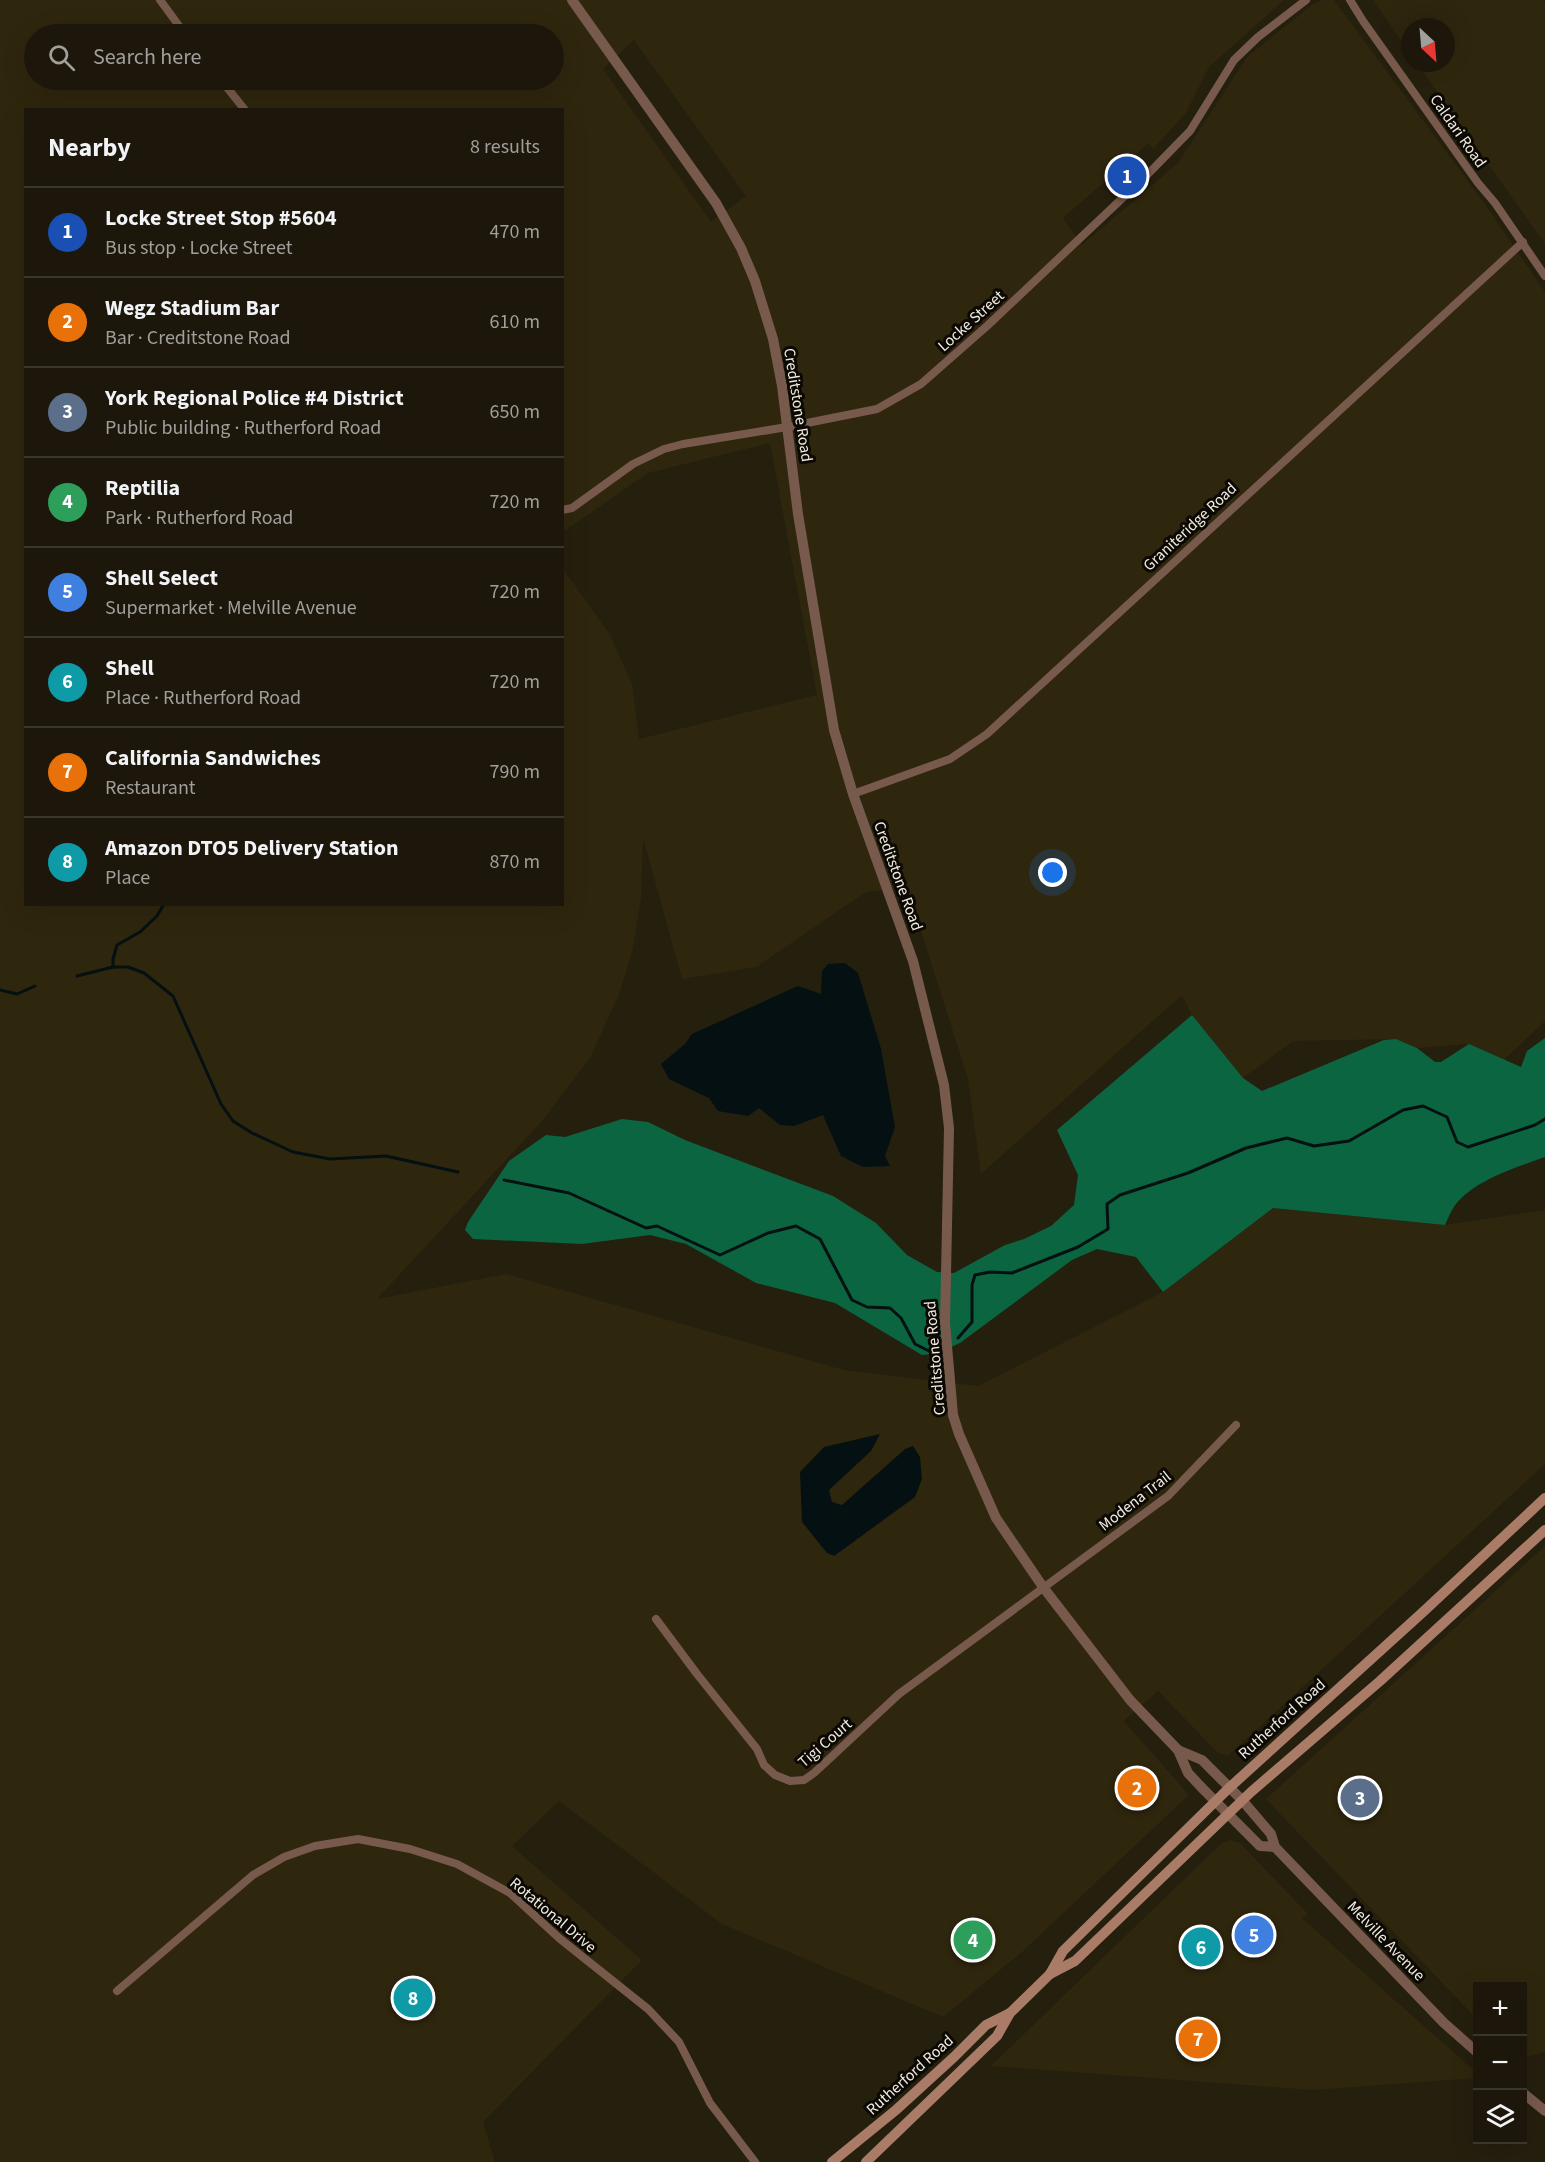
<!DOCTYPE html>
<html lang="en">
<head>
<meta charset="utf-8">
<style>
  body { margin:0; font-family:"Source Sans 3",sans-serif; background:#292418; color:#f1f3f6 }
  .controls { position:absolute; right:18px; bottom:18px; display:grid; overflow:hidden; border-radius:0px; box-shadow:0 6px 24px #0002 }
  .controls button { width:54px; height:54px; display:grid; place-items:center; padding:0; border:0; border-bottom:2px solid #3a362b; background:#1c170a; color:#f1f3f6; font:30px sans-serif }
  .compass { position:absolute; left:1401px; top:18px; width:54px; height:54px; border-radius:50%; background:#1c170a; box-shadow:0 6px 24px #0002; rotate:154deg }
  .you { position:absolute; left:1053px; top:873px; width:21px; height:21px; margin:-15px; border:4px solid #fff; border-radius:50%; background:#1a73e8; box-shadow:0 0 0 9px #1a73e833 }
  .badge { display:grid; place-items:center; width:39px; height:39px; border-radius:50%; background:#b45309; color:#fff; font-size:20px; font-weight:700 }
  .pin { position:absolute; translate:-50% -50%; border:3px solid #fff; box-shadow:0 2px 6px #0006 }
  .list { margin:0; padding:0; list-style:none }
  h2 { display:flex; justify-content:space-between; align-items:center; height:78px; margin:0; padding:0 24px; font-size:26px }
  h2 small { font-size:20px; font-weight:400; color:#a09f9c }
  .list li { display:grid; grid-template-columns:39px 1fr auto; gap:18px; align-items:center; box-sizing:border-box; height:90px; padding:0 24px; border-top:2px solid #3a362b }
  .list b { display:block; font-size:22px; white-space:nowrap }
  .list p { margin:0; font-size:20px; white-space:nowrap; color:#a09f9c }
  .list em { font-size:20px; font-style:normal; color:#a09f9c }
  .icon { flex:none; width:33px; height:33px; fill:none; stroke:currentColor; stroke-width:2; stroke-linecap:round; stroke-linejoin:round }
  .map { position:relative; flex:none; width:1545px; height:2162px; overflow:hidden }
  .search { position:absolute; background:#1c170a; box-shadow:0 6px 24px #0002; left:24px; top:24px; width:540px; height:66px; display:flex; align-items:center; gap:15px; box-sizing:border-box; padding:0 21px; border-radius:33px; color:#a09f9c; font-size:22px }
  .panel { position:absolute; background:#1c170a; box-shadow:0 6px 24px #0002; left:24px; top:108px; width:540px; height:798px; border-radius:0px }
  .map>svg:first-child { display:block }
</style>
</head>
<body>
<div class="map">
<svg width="1545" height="2162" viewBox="0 0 1545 2162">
  <rect width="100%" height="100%" fill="#251f0e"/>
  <g fill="#2f260e" fill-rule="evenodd">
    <path d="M0,0H1284L1209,67L1186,113L1153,149L1149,143L1063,218L1082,245L1178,163L1247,57L1312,5L1322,0H1334L1484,203L1545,292V1021L1504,1060L1468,1044L1417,1048L1396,1039L1293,1041L1243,1078L1192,1015L1182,995L981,1174L968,1079L907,887L866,892L756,967L682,979L643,838L641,898L632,952L620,992L590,1058L542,1121L377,1299L506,1274L844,1370L978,1386L1163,1292L1273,1208L1445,1225L1545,1210V1464L1229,1755L1219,1754L1158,1691L1124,1721L1189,1795L1023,1951L943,2017L722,1924L559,1801L512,1846L642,1960L483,2122L495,2162H0ZM34,34H554V80H34ZM634,40L746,196L711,222L603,69ZM26,110H562L563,532L648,473L770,443L817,695L639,739L632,684L610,635L563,569L562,904H26Z"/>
    <polygon points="1373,0 1543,0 1545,3 1545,244 1417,63 1446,63 1446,27 1410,27 1410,53"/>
    <polygon points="1545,1546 1545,2052 1523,2058 1522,1986 1478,1986 1477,2019 1266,1799"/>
    <polygon points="1230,1840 1240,1843 1308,1914 1302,1918 1477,2073 1477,2078 1312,2090 991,2066 1208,1856 1222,1843"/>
  </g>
  <path fill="#0c6541" d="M1192,1015L1243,1078L1262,1091L1384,1040L1396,1039L1417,1048L1435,1062H1441L1469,1044L1521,1067L1527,1051L1545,1038V1157C1517,1167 1475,1180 1456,1204C1451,1210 1448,1219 1445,1225L1273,1208L1163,1292L1136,1257L1097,1249L1072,1260L960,1343L935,1354L922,1355L835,1303L756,1283L686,1244L650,1235L582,1244L473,1239L465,1230L468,1222L509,1161L546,1135L565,1137L622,1119L648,1122L685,1140L833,1196L876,1223L907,1255L937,1272L954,1273L1005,1245L1024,1239L1051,1226L1074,1205L1078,1175L1057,1130Z"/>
  <g fill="#041011">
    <polygon points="845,963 858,973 881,1049 895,1127 885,1156 890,1166 863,1167 841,1156 823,1115 794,1126 780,1125 759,1108 748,1116 718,1111 709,1098 669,1079 661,1064 685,1044 692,1034 798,986 821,994 822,971 828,964"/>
    <polygon points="880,1434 871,1451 829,1490 832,1502 842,1505 905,1449 913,1446 920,1457 922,1479 915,1497 834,1556 827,1553 802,1522 800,1472 824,1447"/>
  </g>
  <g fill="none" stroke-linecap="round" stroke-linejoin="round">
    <g stroke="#041011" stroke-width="3">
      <polyline points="113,967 113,959 117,945 140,932 157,916 164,904"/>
      <polyline points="77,976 113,967 128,967 144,973 173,996 221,1104 233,1121 252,1133 293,1152 330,1159 386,1156 458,1172"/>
      <polyline points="0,990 17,994 35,986"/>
      <polyline points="504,1180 569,1193 646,1228 657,1226 720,1255 768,1233 796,1226 820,1239 852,1300 867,1307 890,1308 901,1318 915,1344 929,1351"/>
      <polyline points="958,1338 972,1322 972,1285 975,1275 990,1272 1012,1273 1078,1247 1108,1229 1107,1204 1120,1195 1188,1173 1246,1148 1287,1138 1314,1146 1349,1141 1403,1110 1423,1106 1447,1117 1457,1142 1468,1147 1535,1125 1545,1119"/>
    </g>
    <g stroke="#785a4d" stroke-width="8">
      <polyline points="160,0 185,34"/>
      <polyline points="1350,0 1363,21 1478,183 1495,203 1545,276"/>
      <polyline points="221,80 245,110"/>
      <polyline points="562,510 572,508 633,464 664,449 683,444 787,427 877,409 921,384 987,326 1147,175 1190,131 1234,60 1258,37 1306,0"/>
      <polyline points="853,794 950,759 987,734 1523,242"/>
      <polyline points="656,1619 697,1674 757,1749 764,1765 775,1775 790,1781 804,1780 814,1773 899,1694 1168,1496 1236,1425"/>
      <polyline points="117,1991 253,1875 284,1857 315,1846 358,1839 410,1849 457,1864 510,1893 559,1938 648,2009 679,2042 710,2103 755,2162"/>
    </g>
    <g stroke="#785a4d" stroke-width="10">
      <polyline points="572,0 716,203 741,248 755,281 773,339 782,386 798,514 834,730 853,794 913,961 944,1085 949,1128 945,1323 953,1415 959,1434 996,1518 1043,1587 1130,1700 1178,1750 1202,1760 1242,1800 1271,1834 1275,1847 1444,2023 1478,2053"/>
      <polyline points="1178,1750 1188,1773 1204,1790 1260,1846 1275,1847"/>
      <polyline points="1522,2092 1545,2111"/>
    </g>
    <g stroke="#aa7b67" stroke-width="10">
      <polyline points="1050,1974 1075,1961 1251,1792 1380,1681 1545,1530"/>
      <polyline points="832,2162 897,2109 954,2057 986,2025 1010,2013"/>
      <polyline points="866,2162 997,2036 1010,2013 1050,1974 1063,1951 1229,1788 1423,1612 1545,1498"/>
    </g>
  </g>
  <g text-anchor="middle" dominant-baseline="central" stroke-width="6" stroke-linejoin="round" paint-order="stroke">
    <g font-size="16" fill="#f0ece1" stroke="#0c0904">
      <text transform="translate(1458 131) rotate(55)">Caldari Road</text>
      <text transform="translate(971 321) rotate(-42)">Locke Street</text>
      <text transform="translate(798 405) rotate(81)">Creditstone Road</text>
      <text transform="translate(1190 527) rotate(-43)">Graniteridge Road</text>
      <text transform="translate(898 876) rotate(70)">Creditstone Road</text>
      <text transform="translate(935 1358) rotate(-95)">Creditstone Road</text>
      <text transform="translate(1135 1501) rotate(-38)">Modena Trail</text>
      <text transform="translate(1282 1719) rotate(-42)">Rutherford Road</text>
      <text transform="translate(825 1743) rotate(-41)">Tigi Court</text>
      <text transform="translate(553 1915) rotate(40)">Rotational Drive</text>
      <text transform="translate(1386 1941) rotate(46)">Melville Avenue</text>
      <text transform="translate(910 2075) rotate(-42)">Rutherford Road</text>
    </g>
  </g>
</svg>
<div class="controls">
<button>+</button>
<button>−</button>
<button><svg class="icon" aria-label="layers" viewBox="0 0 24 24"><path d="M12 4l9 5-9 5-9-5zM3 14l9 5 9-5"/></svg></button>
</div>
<svg class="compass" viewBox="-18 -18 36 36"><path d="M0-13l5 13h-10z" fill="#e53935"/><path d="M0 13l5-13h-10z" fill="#a09f9c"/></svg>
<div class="you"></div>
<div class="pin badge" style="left:1127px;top:176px;background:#1a4fb4">1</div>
<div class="pin badge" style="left:1137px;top:1788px;background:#e8710a">2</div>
<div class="pin badge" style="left:1360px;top:1798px;background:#5c6f8a">3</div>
<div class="pin badge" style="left:973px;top:1940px;background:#2e9e5b">4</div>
<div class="pin badge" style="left:1254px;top:1935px;background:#3f7fe0">5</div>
<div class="pin badge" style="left:1201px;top:1947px;background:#0f9aa8">6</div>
<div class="pin badge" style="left:1198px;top:2039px;background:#e8710a">7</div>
<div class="pin badge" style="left:413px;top:1998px;background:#0f9aa8">8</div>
<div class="search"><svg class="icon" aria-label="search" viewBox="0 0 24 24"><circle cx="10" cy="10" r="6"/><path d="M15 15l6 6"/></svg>Search here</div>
<section class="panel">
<h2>Nearby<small>8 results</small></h2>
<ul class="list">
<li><span class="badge" style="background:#1a4fb4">1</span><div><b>Locke Street Stop #5604</b><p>Bus stop · Locke Street</p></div><em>470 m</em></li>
<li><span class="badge" style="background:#e8710a">2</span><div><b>Wegz Stadium Bar</b><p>Bar · Creditstone Road</p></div><em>610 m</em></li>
<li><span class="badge" style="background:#5c6f8a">3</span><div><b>York Regional Police #4 District</b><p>Public building · Rutherford Road</p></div><em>650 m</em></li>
<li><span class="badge" style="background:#2e9e5b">4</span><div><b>Reptilia</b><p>Park · Rutherford Road</p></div><em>720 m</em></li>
<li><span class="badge" style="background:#3f7fe0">5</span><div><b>Shell Select</b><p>Supermarket · Melville Avenue</p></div><em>720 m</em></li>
<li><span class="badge" style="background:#0f9aa8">6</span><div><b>Shell</b><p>Place · Rutherford Road</p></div><em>720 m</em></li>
<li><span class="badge" style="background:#e8710a">7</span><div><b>California Sandwiches</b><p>Restaurant</p></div><em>790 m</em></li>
<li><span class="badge" style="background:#0f9aa8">8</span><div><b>Amazon DTO5 Delivery Station</b><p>Place</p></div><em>870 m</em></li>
</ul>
</section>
</div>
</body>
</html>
